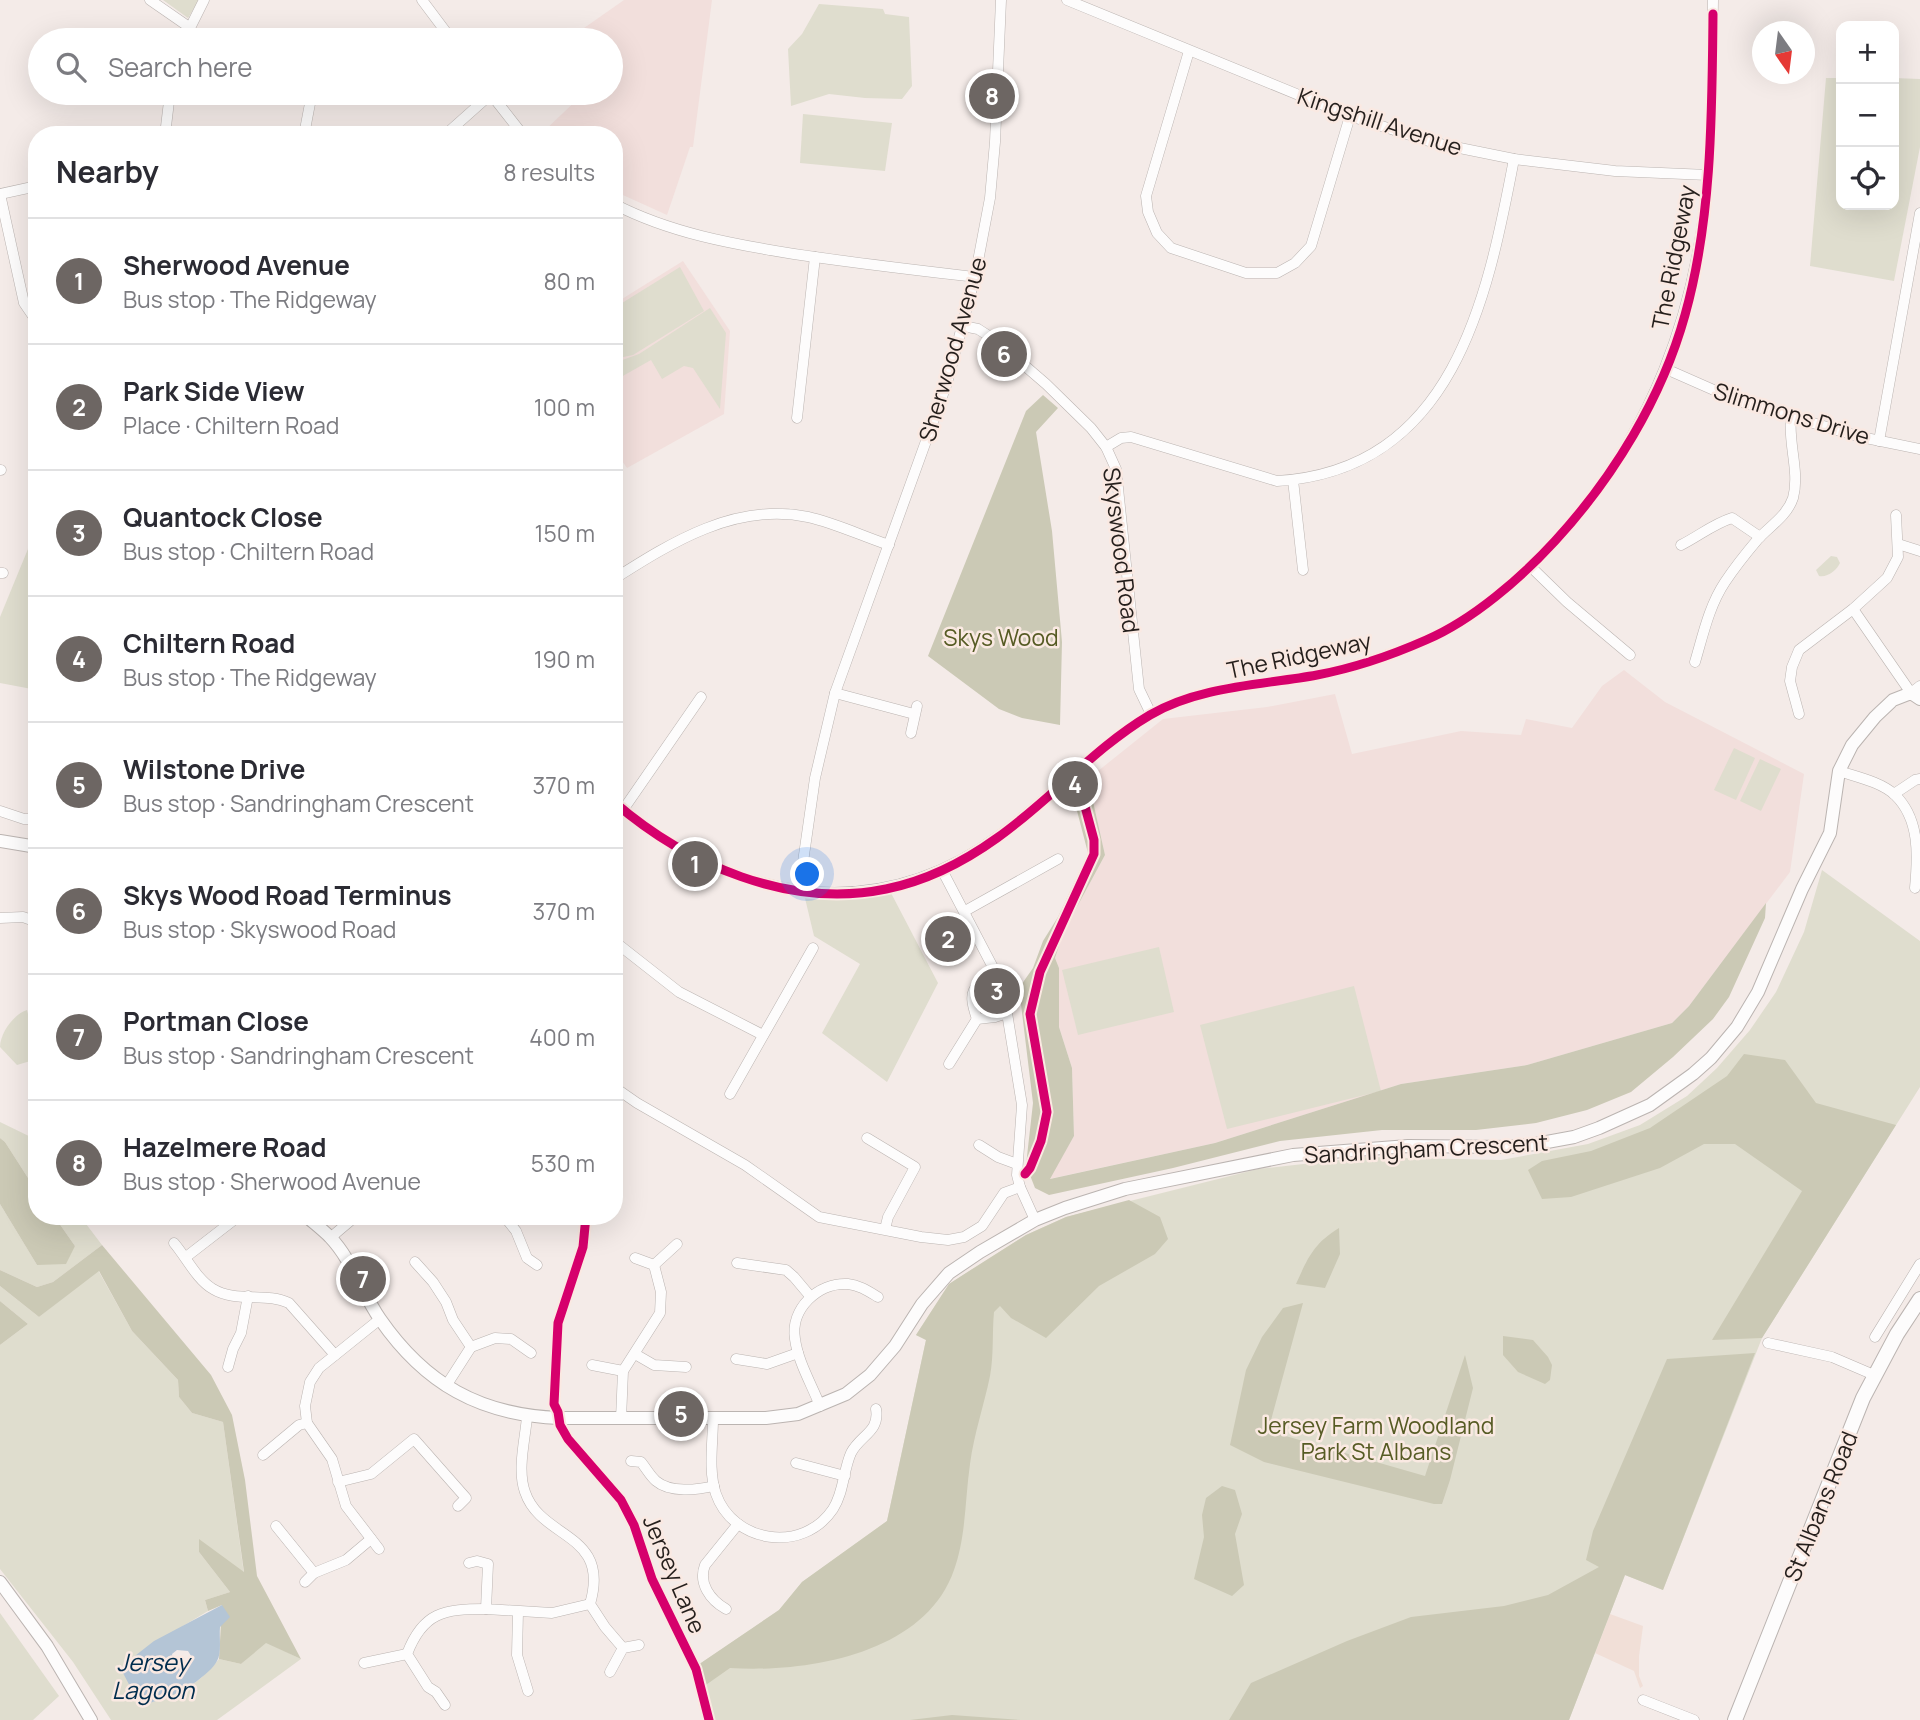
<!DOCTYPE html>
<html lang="en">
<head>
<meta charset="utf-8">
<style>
  body { margin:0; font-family:Manrope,sans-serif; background:#f2f2f3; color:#2b2b33 }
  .controls { position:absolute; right:21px; top:21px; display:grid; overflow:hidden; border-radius:14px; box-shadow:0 7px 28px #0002 }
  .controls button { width:63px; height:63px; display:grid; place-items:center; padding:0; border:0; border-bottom:2px solid #e1e1e2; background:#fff; color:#2b2b33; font:35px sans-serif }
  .compass { position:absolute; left:1752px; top:21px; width:63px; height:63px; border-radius:50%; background:#fff; box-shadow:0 7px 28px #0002; rotate:166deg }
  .you { position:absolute; left:808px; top:875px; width:24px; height:24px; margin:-18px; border:5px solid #fff; border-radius:50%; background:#1a73e8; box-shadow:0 0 0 10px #1a73e833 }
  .badge { display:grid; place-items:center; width:46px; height:46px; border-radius:50%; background:#6d6663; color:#fff; font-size:23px; font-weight:700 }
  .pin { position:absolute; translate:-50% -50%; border:4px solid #fff; box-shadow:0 2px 7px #0006 }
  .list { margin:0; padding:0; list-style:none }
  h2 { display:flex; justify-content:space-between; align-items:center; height:91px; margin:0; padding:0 28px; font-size:30px }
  h2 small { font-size:23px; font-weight:400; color:#7c7c81 }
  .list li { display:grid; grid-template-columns:46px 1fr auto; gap:21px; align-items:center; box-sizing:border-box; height:126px; padding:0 28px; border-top:2px solid #e1e1e2 }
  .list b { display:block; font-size:26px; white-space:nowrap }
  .list p { margin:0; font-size:23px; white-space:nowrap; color:#7c7c81 }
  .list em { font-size:23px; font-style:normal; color:#7c7c81 }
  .icon { flex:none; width:38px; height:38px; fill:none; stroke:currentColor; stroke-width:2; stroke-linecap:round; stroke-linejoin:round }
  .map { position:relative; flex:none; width:1920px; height:1720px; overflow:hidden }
  .search { position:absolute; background:#fff; box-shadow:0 7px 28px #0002; left:28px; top:28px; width:595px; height:77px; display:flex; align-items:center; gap:18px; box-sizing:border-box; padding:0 24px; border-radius:38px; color:#7c7c81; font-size:26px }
  .panel { position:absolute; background:#fff; box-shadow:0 7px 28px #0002; left:28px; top:126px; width:595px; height:1099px; border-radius:28px }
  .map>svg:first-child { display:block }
</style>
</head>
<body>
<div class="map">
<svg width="1920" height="1720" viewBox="0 0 1920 1720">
  <rect width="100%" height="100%" fill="#f4ebe8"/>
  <polygon fill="#f1dfd7" points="1610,1614 1643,1626 1639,1656 1639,1676 1643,1686 1640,1688 1634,1671 1595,1653"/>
  <g fill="#f2dfdc">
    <polygon points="624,0 712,0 693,147 690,147 667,215 614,191 614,135 540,135 584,93 611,93 611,40 567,40"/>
    <polygon points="683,261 730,331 724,414 627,468 614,449 614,304"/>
    <polygon points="1624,670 1665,702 1804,774 1790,872 1689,1006 1672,1023 1527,1065 1401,1084 1215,1143 1049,1179 1074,1136 1072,1068 1059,1027 1059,968 1055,958 1064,931 1105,855 1088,779 1163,719 1267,707 1335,694 1352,754 1461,731 1521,735 1526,719 1572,728 1602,686"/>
  </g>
  <g fill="#dfddce">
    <polygon points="163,0 199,0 188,18"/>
    <polygon points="819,4 883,9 885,14 909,17 912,86 902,99 865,98 829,94 791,106 788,49 802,34"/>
    <polygon points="1826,78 1841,78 1841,205 1894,205 1894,78 1920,79 1920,147 1894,281 1810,266"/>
    <polygon points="803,114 892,123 885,171 800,163"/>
    <polygon points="680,267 704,311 633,355 614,359 614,308"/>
    <polygon points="710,308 726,333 720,409 693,368 684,366 662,379 651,360 614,381 614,363 639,354"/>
    <polygon points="37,527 37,690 0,683 0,617"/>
    <path d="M1831,556L1837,557L1840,563C1837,570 1827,578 1819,576L1816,570Z"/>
    <polygon points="1734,748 1755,758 1736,800 1714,790"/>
    <polygon points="1760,759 1781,769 1761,811 1740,801"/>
    <polygon points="1822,870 1920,941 1920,1087 1762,1338 1663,1590 1625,1575 1569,1720 711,1720 698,1665 779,1610 802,1582 887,1521 926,1340 916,1335 949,1284 1026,1235 1066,1217 1258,1169 1366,1157 1501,1160 1588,1144 1640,1125 1687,1096 1717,1068 1750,1030 1776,992 1804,932"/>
    <polygon points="891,893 938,983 887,1082 822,1033 860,964 814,936 804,894"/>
    <polygon points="1159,947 1174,1012 1078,1035 1062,970"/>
    <polygon points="1354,986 1381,1091 1227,1129 1200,1025"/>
    <path d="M27,1010L37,1049V1059L17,1065L0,1047C0,1033 14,1014 27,1010Z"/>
    <polygon points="0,1122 37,1140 37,1192 5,1142 0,1138"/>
    <polygon points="0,1204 37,1265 75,1246 54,1216 80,1216 102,1245 53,1282 37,1287 0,1270"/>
    <path d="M98,1270L132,1331L178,1380L179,1397L192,1413L223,1422L244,1574L199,1540V1552L230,1592L205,1600L208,1611L183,1626L150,1703C183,1690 195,1688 219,1659L241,1664L266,1642L301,1659L217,1720H111L73,1662L0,1569V1345L28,1324L0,1301V1286L39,1317Z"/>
    <polygon points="0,1613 59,1696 33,1720 0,1720"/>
  </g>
  <g fill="#cbc9b5">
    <polygon points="1043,395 1058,408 1036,432 1052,531 1062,642 1060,725 1022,718 999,709 928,656 1026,411"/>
    <polygon points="1088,779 1105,855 1064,931 1055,958 1059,968 1059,1027 1072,1068 1074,1136 1050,1179 1215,1143 1401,1084 1527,1065 1672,1023 1689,1006 1766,903 1765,918 1729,997 1713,1019 1673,1057 1631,1092 1587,1110 1536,1123 1476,1130 1382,1130 1280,1141 1173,1168 1049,1195 1035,1188 1026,1165 1033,1103 1019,988 1033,968 1043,941 1058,917 1088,853 1071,788"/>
    <polygon points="1744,1054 1785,1060 1816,1103 1896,1125 1762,1338 1712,1340 1802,1191 1735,1144 1704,1144 1660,1168 1571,1197 1542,1199 1528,1170 1542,1161 1591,1151 1650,1128 1727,1076"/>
    <polygon points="0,1138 5,1142 37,1192 37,1216 54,1216 75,1246 66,1264 37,1265 0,1204"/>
    <path d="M1129,1200L1160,1217L1168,1239L1155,1254L1099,1286L1046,1338L1011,1318L1000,1306L994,1312C992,1333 994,1355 990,1376C984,1405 974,1434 970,1464C965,1499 966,1537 954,1570C925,1654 807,1673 730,1668L703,1687L698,1665L779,1610L802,1582L887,1521L926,1340L916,1335L949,1284L966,1273L1026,1235L1066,1217Z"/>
    <path d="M1339,1228L1340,1254L1325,1288L1296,1284C1308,1258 1313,1244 1339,1228Z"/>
    <polygon points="102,1245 211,1375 232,1415 245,1480 257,1576 301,1659 266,1643 241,1664 219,1659 222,1605 208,1611 205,1600 230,1592 199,1552 199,1539 244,1572 223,1422 192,1413 179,1397 178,1380 132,1331 99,1271 39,1317 0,1286 0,1270 37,1287 53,1282"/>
    <polygon points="0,1301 28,1324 0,1345"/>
    <polygon points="1303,1303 1268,1431 1425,1476 1465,1355 1473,1388 1450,1480 1442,1504 1434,1504 1264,1462 1230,1445 1246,1370 1262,1337 1283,1308"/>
    <polygon points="1503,1336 1533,1340 1548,1357 1552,1365 1550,1380 1545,1384 1518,1372 1503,1355"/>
    <polygon points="1755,1353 1663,1590 1625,1575 1569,1720 1229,1720 1251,1683 1347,1641 1411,1617 1504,1606 1548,1595 1599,1567 1586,1560 1593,1531 1667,1359"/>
    <polygon points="1222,1486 1235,1490 1242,1514 1235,1534 1244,1585 1232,1596 1194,1579 1204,1537 1202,1515 1206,1498"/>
    <polygon points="952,1715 1021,1720 910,1720"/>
  </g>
  <path fill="#b4c5d6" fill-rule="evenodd" d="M222,1605L230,1617L220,1627C219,1637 222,1653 217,1661C209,1676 188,1684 182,1696L175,1694L150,1703L133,1692L123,1673L131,1659L154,1641ZM177,1650L188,1651L193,1659L183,1669L174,1663L172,1654Z"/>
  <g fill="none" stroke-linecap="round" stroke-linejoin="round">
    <defs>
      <g id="minor">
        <polyline points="150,0 189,27"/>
        <polyline points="422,0 452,40"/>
        <polyline points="1067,0 1350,116 1435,143 1514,159 1615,171 1708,175"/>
        <polyline points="184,40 204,0"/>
        <polyline points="1189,51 1146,196 1148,212 1157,233 1171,248 1246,273 1277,273 1295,263 1311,246 1350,116"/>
        <polyline points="490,93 523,135"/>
        <polyline points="165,135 170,93"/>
        <polyline points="304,135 312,93"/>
        <polyline points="445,135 491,94"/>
        <polyline points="0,194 24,303 37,322"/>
        <polyline points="0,194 37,186"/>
        <path d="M614,204C670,233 732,244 794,254C854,263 915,270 975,277"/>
        <polyline points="963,326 978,329 995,340 1046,384 1091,428 1106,447 1116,469 1139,689 1151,714"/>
        <polyline points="1666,369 1741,402 1861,437 1920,449"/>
        <polyline points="797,418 815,257"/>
        <polyline points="1879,441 1920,213"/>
        <path d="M1106,447L1121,438L1131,437L1277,481C1453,470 1487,301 1514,159"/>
        <polyline points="0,470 1,470"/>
        <polyline points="1293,480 1303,570"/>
        <polyline points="1898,544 1920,551"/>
        <path d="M1681,545C1699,536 1713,524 1732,518L1760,537"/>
        <polyline points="1531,567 1567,602 1630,655"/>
        <polyline points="0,573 3,573"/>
        <path d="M614,579C672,542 736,502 808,517C835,523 862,536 889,545"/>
        <polyline points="1853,609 1911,693 1920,686"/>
        <path d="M1695,662C1703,635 1709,606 1725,582C1735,567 1747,552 1758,539C1770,526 1787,516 1793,498C1800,472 1788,444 1791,417"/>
        <polyline points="835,693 914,714"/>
        <polyline points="1799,714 1790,681 1792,667 1799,650 1853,609 1887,578 1898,557 1896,515"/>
        <polyline points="911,733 917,706"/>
        <path d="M1839,771C1857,777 1881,782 1895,795C1920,819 1918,856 1915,888"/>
        <polyline points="1894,794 1915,780 1920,779"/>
        <path d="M614,802C729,900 873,929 1000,835C1051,798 1094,749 1148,716C1196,686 1261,685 1315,675C1353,668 1390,655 1426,640C1472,621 1522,577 1556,540C1652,435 1697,314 1708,174C1713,116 1712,58 1713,0"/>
        <polyline points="623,810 701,697"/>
        <polyline points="0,811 24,819 37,819"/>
        <polyline points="942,870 998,977 1007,1013 1022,1105 1017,1175 1020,1187 1035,1220"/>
        <polyline points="799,890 815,778 835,693 947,383 975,277 990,198 995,142 1001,0"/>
        <polyline points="965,911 1058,859"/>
        <polyline points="0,918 23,917 37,922"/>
        <polyline points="614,941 679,992 763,1035"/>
        <path d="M998,977C970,985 968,992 977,1019L995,1017L1007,1013"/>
        <polyline points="949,1064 977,1019"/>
        <polyline points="614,1087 637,1103 745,1165 819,1217 921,1237 948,1240 964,1237 982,1226 1004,1193 1020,1187"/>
        <polyline points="730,1094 813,948"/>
        <polyline points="867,1138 915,1167 888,1217 885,1229"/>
        <polyline points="979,1145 998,1157 1017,1164"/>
        <polyline points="504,1216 516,1231 527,1258 537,1265"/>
        <polyline points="330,1238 356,1216"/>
        <path d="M174,1243C186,1257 197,1280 213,1289C236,1303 266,1292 289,1303L335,1355"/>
        <polyline points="186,1257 239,1216"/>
        <polyline points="415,1262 433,1282 446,1302 453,1320 471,1347"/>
        <polyline points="737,1263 786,1270 794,1277 810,1296"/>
        <polyline points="654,1265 677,1244"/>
        <polyline points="1875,1337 1920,1264"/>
        <polyline points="1768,1343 1832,1357 1874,1375"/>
        <polyline points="635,1354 654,1365 686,1367"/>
        <polyline points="736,1359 767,1364 798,1353"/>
        <polyline points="592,1365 623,1371"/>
        <polyline points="228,1367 233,1349 241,1333 248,1296"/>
        <polyline points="446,1386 471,1347 495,1338 511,1339 531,1353"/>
        <path d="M820,1406C812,1385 798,1362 795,1339C790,1309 818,1282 848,1284C859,1285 868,1291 878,1297"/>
        <path d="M527,1417C525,1440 517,1470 525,1492C541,1540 611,1532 590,1604L605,1627L623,1648"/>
        <polyline points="621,1419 623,1371 660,1313 661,1292 654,1265 635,1258"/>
        <path d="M713,1419C713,1442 708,1471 716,1494C733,1543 803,1554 833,1509C844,1492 843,1471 851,1453C860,1435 880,1432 876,1409"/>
        <polyline points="263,1455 299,1425 307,1423"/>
        <path d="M631,1461L641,1462C646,1468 650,1476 656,1481C670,1493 697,1490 714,1486"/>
        <polyline points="796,1463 845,1476"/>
        <polyline points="338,1482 371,1474 414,1439 466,1498 458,1506"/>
        <polyline points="276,1526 314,1573"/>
        <polyline points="379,1549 346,1506 332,1459 307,1423 305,1406 310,1382 319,1368 380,1319"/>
        <polyline points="469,1563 477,1561 488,1564 486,1609 552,1613 590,1604"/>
        <polyline points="305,1582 314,1573 346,1560 371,1539"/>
        <path d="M726,1609C710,1600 698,1583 705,1565L738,1524"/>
        <polyline points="518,1612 517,1655 528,1691"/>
        <polyline points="364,1663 407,1654"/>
        <polyline points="610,1672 623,1648 639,1645"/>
        <polyline points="1643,1700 1694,1720"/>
        <path d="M445,1705L436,1692L428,1687L407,1654C423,1612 444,1609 486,1609"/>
      </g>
      <g id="tertiary">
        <polyline points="0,841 37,847"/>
        <path d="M306,1216C314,1223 323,1230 330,1237C352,1260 362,1293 380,1319C425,1384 480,1415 559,1418H766L798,1414L846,1394L870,1375L895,1346L922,1304L949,1273L980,1252L1035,1220L1065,1208L1125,1189L1293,1155L1408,1146L1508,1147L1536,1144L1574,1137L1599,1128L1650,1105L1693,1074L1711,1058L1737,1027L1758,992L1802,889L1830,833L1839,771L1852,745L1875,717L1893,700L1911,693L1920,699"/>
        <polyline points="0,1582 47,1646 91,1720"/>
      </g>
      <polyline id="secondary" points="1735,1720 1863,1398 1897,1334 1920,1299"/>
    </defs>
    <use href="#minor" stroke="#bbb4b1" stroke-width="11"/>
    <use href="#tertiary" stroke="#bbb4b1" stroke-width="14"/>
    <use href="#secondary" stroke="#bbb4b1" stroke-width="16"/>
    <use href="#minor" stroke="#fdfcfc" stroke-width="10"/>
    <use href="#tertiary" stroke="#fdfcfc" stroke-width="12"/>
    <use href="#secondary" stroke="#fdfcfc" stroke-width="14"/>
    <defs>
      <g id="cycleway">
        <path d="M614,802C687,865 789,909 886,889C926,881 965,861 997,838C1051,800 1094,748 1150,715C1199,686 1263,685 1317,675C1354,668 1392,655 1426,640C1473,620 1522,577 1555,541C1613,478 1662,398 1685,315C1712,219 1712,113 1713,14"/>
        <polyline points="1025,1174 1030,1168 1041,1141 1047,1112 1030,1014 1040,972 1094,854 1094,840 1076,773"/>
        <polyline points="586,1216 583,1247 558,1323 554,1404 558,1412 560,1425 568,1439 621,1500 634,1525 652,1579 696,1669 709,1720"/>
      </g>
    </defs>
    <use href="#cycleway" stroke="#fae9e2" stroke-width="13"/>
    <use href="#cycleway" stroke="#d6006c" stroke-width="9"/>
  </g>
  <g text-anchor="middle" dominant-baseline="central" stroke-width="5" stroke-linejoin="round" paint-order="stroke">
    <g font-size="23" fill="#251f1c" stroke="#fae9e2">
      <text transform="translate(1380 121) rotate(18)">Kingshill Avenue</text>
      <text transform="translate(1673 257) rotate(-79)">The Ridgeway</text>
      <text transform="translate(952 349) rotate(-74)">Sherwood Avenue</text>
      <text transform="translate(1792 413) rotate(17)">Slimmons Drive</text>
      <text transform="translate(1122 550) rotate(83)">Skyswood Road</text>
      <text transform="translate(1299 655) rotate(-12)">The Ridgeway</text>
      <text transform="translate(1426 1148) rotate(-3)">Sandringham Crescent</text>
      <text transform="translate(1820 1506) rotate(-68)">St Albans Road</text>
      <text transform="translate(675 1574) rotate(67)">Jersey Lane</text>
    </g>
    <g font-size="23" fill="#565b24" stroke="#fae9e2">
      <text x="1001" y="637">Skys Wood</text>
      <text x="1376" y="1425">Jersey Farm Woodland<tspan x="1376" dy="26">Park St Albans</tspan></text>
    </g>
    <g font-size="24" font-style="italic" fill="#002d4e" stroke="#fae9e2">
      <text x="153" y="1661">Jersey<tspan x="153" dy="28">Lagoon</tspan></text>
    </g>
  </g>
</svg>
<div class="controls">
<button>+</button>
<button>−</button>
<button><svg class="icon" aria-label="locate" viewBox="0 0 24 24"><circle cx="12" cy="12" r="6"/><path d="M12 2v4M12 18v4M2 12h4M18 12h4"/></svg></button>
</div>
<svg class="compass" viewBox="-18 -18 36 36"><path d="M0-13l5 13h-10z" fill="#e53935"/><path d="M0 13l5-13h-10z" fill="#7c7c81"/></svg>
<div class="you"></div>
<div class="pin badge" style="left:695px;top:864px">1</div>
<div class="pin badge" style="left:948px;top:939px">2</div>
<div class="pin badge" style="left:997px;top:991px">3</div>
<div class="pin badge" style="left:1075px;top:784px">4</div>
<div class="pin badge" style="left:681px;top:1414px">5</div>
<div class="pin badge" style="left:1004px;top:354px">6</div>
<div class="pin badge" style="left:363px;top:1279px">7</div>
<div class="pin badge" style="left:992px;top:96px">8</div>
<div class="search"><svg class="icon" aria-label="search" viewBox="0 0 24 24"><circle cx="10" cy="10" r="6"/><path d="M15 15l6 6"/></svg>Search here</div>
<section class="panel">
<h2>Nearby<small>8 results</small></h2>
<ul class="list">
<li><span class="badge">1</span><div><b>Sherwood Avenue</b><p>Bus stop · The Ridgeway</p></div><em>80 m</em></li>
<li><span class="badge">2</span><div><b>Park Side View</b><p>Place · Chiltern Road</p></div><em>100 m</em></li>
<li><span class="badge">3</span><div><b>Quantock Close</b><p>Bus stop · Chiltern Road</p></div><em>150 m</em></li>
<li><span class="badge">4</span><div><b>Chiltern Road</b><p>Bus stop · The Ridgeway</p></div><em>190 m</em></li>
<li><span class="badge">5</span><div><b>Wilstone Drive</b><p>Bus stop · Sandringham Crescent</p></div><em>370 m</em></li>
<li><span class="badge">6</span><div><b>Skys Wood Road Terminus</b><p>Bus stop · Skyswood Road</p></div><em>370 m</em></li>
<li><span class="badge">7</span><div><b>Portman Close</b><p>Bus stop · Sandringham Crescent</p></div><em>400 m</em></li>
<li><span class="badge">8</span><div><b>Hazelmere Road</b><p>Bus stop · Sherwood Avenue</p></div><em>530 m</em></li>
</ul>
</section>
</div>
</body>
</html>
